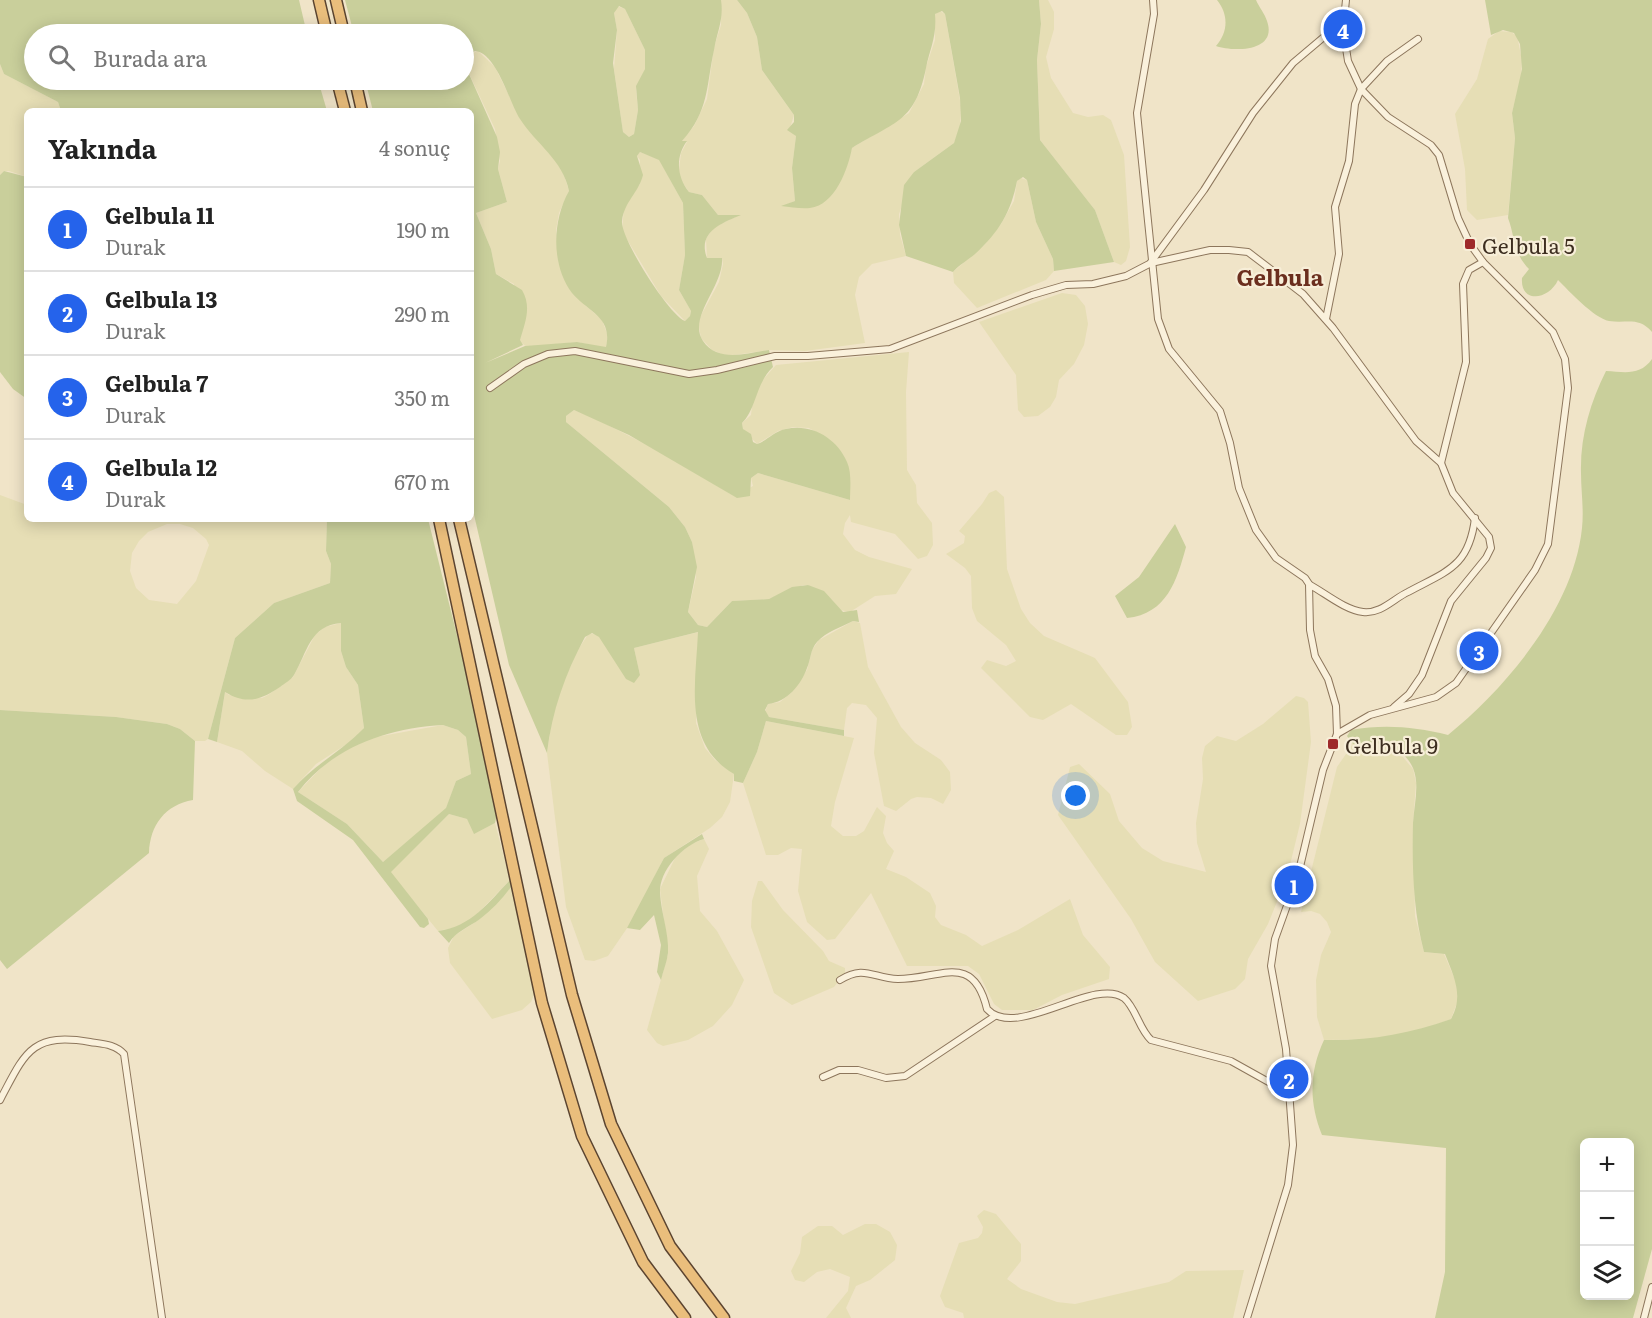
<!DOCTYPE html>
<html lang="tr">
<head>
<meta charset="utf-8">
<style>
  body { margin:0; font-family:Literata,serif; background:#f6f6f6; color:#222 }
  .controls { position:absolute; right:18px; bottom:18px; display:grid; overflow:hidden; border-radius:9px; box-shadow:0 3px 15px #0003 }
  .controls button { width:54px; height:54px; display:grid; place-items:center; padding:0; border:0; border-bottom:2px solid #e0e0e0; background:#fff; color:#222; font:30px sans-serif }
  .you { position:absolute; left:1076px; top:796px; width:21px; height:21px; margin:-15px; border:4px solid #fff; border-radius:50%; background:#1a73e8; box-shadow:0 0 0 9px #1a73e833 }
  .badge { display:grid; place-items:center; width:39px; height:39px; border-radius:50%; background:#2563eb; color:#fff; font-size:20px; font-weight:700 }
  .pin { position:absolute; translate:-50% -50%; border:3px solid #fff; box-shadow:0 2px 6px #0006 }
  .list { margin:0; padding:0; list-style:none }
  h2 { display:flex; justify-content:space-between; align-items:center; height:78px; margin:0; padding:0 24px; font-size:26px }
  h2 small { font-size:20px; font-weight:400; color:#767676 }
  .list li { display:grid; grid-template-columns:39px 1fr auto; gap:18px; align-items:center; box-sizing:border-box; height:84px; padding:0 24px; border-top:2px solid #e0e0e0 }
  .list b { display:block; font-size:22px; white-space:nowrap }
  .list p { margin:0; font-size:20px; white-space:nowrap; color:#767676 }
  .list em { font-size:20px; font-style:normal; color:#767676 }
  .icon { flex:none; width:33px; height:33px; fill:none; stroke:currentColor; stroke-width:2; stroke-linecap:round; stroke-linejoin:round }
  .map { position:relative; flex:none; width:1652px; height:1318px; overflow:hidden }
  .search { position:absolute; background:#fff; box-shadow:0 3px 15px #0003; left:24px; top:24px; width:450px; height:66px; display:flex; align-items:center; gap:15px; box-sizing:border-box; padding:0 21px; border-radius:33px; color:#767676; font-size:22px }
  .panel { position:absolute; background:#fff; box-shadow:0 3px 15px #0003; left:24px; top:108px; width:450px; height:414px; border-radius:9px }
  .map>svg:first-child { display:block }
</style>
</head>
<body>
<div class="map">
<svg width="1652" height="1318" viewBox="0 0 1652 1318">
  <rect width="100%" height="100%" fill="#f0e4c8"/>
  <g fill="#e6deb5" fill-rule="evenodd">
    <polygon points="721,0 737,0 747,13 757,37 762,70 794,115 790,128 796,136 792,168 795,201 783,206 824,201 843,176 852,148 909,113 924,84 926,67 935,40 935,14 940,11 945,14 961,106 960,129 954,143 914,172 899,214 900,235 906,256 872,264 859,277 855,295 865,343 805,351 769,350 727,356 712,350 701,338 698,321 719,282 723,264 722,258 707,258 706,239 713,228 739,215 718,215 702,195 689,192 680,179 679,170 681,153 687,142 681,142 694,126 707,99 714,47 721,25"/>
    <polygon points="1039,0 1048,0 1054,12 1054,29 1046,57 1051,78 1073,113 1088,117 1103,115 1111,120 1124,155 1130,247 1126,261 1121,265 1114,262 1095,210 1040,140 1037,60 1041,24"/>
    <polygon points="617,6 625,9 645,50 645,69 636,90 638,110 634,134 629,137 623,132 614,69 617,30 614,13"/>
    <polygon points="1499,31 1511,32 1517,36 1522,60 1521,77 1512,113 1515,138 1508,215 1477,220 1467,210 1465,169 1455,114 1477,79 1488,39"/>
    <polygon points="478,51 495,67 520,118 559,165 565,178 569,191 559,213 556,230 559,264 585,305 602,320 608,336 606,348 577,342 527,347 520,342 514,284 496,274 491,249 476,213 507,202 498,169 500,161 495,129 465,65 467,55"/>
    <polygon points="0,64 4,74 58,102 61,111 27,111 27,177 9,171 4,171 0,175"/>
    <polygon points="640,152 659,159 683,203 685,255 679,290 691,311 690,316 685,321 661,296 622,231 624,207 640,184 640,160 637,156"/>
    <polygon points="1021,178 1027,180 1036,222 1053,259 1054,271 1046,280 977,308 954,283 953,272 985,244 1001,224 1014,201 1017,181"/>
    <polygon points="1062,293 1076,295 1085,306 1088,324 1084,345 1074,364 1059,380 1056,397 1050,407 1038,416 1024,417 1018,410 1016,375 979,322"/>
    <polygon points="909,352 906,392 907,470 916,485 917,503 932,523 933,545 927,556 918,559 895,534 851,522 850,515 845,523 843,534 855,550 869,557 912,569 896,594 875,596 850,612 840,610 832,600 808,585 803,585 769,599 732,601 707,627 698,625 688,612 696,577 692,542 685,527 669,507 566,422 566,416 574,410 594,418 653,448 734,496 753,486 751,478 758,473 850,500 839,450 828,439 809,428 793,427 778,431 757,444 743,429 742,423 751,415 753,398 760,383 776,365"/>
    <polygon points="996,490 1004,497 1007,569 1021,609 1030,623 1044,636 1095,658 1128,702 1132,727 1127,735 1116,735 1071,704 1043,720 1030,717 981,668 987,660 1006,666 1016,661 1006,645 977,621 972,608 971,576 965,568 946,554 964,543 965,536 959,531 982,504 989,493"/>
    <path d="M0,495L27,505V519H327L326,551L331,564L330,583L274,603L235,638L208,739L205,741H195L180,729L167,724L116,717L0,710ZM167,524H180L193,528L206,539L209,545L196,581L177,604L149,600L136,588L130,571L132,553L139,541L148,532Z"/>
    <polygon points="853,621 860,623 868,667 901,727 915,743 941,760 950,772 951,790 943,804 931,798 917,797 911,799 896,811 884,806 874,753 877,718 866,705 852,703 847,708 844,730 769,717 765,712 768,704 780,702 791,693 807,670 812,650 819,640"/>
    <polygon points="341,623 341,651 346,667 358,685 364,728 353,740 316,764 293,789 265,771 242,751 217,742 225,692 229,695 262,698 268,695 293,677 315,635 325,627"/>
    <polygon points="699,632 696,723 705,748 715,760 734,774 730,802 722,817 710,828 664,858 634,918 608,956 594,961 585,960 566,907 547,753 552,719 562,686 576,653 589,633 597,635 640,675 634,648"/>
    <polygon points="1296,696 1304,698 1308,702 1311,742 1300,824 1287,877 1268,924 1248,959 1245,979 1235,989 1198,1001 1155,962 1131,919 1058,815 1070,767 1079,764 1110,794 1119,821 1142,848 1163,861 1206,872 1197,843 1196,823 1203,779 1202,758 1205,746 1217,736 1236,741 1263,724"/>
    <polygon points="766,721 854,738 835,802 831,826 843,836 856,836 864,831 877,807 886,816 883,833 887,843 894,851 886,869 906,877 930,893 936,906 935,917 941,925 966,935 982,946 1018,930 1070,899 1083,935 1110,967 1109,979 1062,995 1033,1010 1002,1010 994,1004 979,974 968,966 907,966 871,893 835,939 827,940 807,922 798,891 802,849 791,848 778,855 766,855 743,783 757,752"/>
    <polygon points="443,725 458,730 466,737 471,774 456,781 446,809 383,862 347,824 298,792 324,765 355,744 370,738"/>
    <polygon points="1365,741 1379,743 1397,750 1413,769 1416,783 1413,823 1415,916 1424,952 1444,954 1456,982 1458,1000 1451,1019 1419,1031 1375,1039 1324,1040 1317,1017 1316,980 1321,955 1331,932 1327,922 1320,914 1311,911 1301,912 1337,767 1353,744"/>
    <polygon points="449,814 467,819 475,833 495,823 510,880 471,920 458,927 438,931 390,872"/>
    <polygon points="704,839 709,849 697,876 700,911 717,931 744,980 732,1005 713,1026 688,1040 663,1046 657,1043 647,1030 668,954 660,889 676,856 691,844"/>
    <polygon points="758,881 762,881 783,910 823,951 829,961 845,968 845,973 834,987 792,1005 774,993 751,927 752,901"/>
    <polygon points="511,887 537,988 531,1002 522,1010 492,1019 450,963 448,948 454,936 480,919"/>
    <polygon points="984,1210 996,1214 1021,1244 1021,1261 1007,1279 1021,1289 1057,1302 1075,1304 1169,1282 1186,1271 1244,1270 1233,1318 964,1318 963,1313 945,1307 940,1296 959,1243 978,1238 982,1233 983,1227 977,1216"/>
    <polygon points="865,1224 876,1224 890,1232 897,1245 895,1260 870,1280 856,1286 846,1308 851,1318 826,1318 848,1291 850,1277 830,1269 817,1272 804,1282 795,1280 791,1271 800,1253 802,1237 818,1226 832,1226 843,1235"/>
  </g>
  <g fill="#c9cf9b" fill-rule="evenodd">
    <polygon points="0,0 299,0 307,34 34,34 34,80 318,80 327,111 61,111 58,102 4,74 0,64"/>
    <path d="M345,0H721C724,19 717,32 714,50C706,87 709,111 682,141H687C675,157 677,177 689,192L702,195L718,215H741C722,223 697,232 707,258H722C724,286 687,317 703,341C718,363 747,353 769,350L773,367C755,384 757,408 742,423L743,429L751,434L753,442L757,444C767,441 774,431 786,429C811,423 837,438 847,462C852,473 850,489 850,500L758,473L751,478L750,496L737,498L629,435L574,410L566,416V422L669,507L685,527L692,542L697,567L688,612L698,625L707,627L732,601L769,599L792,587L808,585L824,591L843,612L857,610L859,622L853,621C841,627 826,632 817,642C810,650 811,659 807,668C801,685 787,702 768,704L765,710L769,717L844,730V736L766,721L757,752L743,783L734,781V774C682,744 696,683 698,632L634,648L640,675L634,683L626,679L599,637L592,633L585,637C565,674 552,711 547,753L509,665L471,502V111H373L365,80H464V34H354ZM619,6L625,9L645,50V69L636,86L638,110L634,134L629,137L623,132L613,63L617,30L614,13ZM475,51C497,53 509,102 520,119C536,144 563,160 569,191C552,221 551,265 572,293C588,312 613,317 606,347L577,342L525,346L485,363L523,345L520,340C525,323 532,307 522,290L496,274L491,249L476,213L507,202L498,169L500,152L497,137L465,65L467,55ZM640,152L659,160L683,203L685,255L679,290L691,311L690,316L685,321C669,315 620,238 622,221C624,202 639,192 643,175L637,156Z"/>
    <path d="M737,0H1039L1041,24L1037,60L1040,140L1095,210L1114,262L1054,271L1053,259L1036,222L1027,180L1023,177L1017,181C1011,212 999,232 975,254C968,260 959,265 953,272L906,256L899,225L904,185L914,172L954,143L961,121L960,98L945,14L942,11L935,14C937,37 930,48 926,68C915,122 896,121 852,148C848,169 835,205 810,208C801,209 791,207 781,206L795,201L792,168L796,136L787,130L794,122V115L762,70L757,37L747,13Z"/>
    <path d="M1217,0H1256C1259,7 1265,14 1267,21C1278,52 1233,52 1216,46C1228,32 1229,15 1217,0Z"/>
    <path d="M1485,0H1652V332C1638,316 1627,324 1609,321C1594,318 1569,291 1558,280C1549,300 1520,304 1522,278L1529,269C1513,253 1515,236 1508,218L1515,138L1512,113L1522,69L1520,44L1514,33L1503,30L1491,35Z"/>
    <polygon points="4,171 27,177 27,399 13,389 0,372 0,175"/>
    <path d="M1652,359V1249L1633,1318H1435L1445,1272L1446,1148L1322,1135C1309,1103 1309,1072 1324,1040C1369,1041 1409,1034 1451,1019C1464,996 1454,977 1445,954L1424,952C1413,910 1412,867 1413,823C1414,805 1420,785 1413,768C1403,745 1376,740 1353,744L1347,736L1351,730C1385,724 1415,727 1448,735C1508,686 1574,607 1582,528C1584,509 1581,491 1581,473C1580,437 1590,403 1606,371C1625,372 1640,376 1652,359ZM1584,1142H1630V1296H1584Z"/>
    <path d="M327,519H428L499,804L495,823L474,834L467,819L449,814L391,872L428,919L429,924L424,928L420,927L353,840L297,801L293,789C315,764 342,751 364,728L358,685L346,667L341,651V623C310,625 307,653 294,675C291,680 285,683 280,687C261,700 246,705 225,692L217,742L208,739L235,638L274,603L330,583L331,564L326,551ZM443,725L458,730L466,737L471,774L456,781L446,808L383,862L347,824L298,792C333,747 387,728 443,725Z"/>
    <path d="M1175,524L1186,547C1177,580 1167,614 1127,618L1115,596L1139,577Z"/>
    <path d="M0,710L116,717L167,724L180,729L195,741L193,800C165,805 150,825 149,853L7,969L0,960Z"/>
    <path d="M702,834L704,839C683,845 659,870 660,893C661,913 669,933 668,953C667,962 663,971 661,980L657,972L661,945L654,915L640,930L627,928L664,858Z"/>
    <path d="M510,880L511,887C502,899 492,910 480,919C469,927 455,932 449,943L438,931C471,927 489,902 510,880Z"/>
  </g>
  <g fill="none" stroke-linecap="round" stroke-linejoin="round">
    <defs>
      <g id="minor">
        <polyline points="1153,0 1154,14 1137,113 1158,319 1169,349 1220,411 1230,443 1239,488 1256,530 1276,558 1305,578 1309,584 1310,630 1315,656 1328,679 1336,706 1337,734 1323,770 1298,875 1275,939 1271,966 1286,1049 1293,1145 1288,1185 1247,1318"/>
        <polyline points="1151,262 1204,190 1253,113 1293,63 1344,20"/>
        <polyline points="1326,319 1339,254 1335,207 1349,161 1355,104 1361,89 1387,61 1418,39"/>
        <polyline points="490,388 524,364 548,354 575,351 689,374 717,370 775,356 808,356 890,349 1032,295 1066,285 1093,284 1126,276 1151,263 1210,250 1229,250 1248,252 1303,294 1333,328 1416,441 1441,463"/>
        <path d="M1310,585C1325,593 1345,610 1363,612C1381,614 1393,599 1408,592C1447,571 1469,567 1475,518"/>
        <polyline points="1394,707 1409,694 1422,675 1451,601 1486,558 1491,548 1489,537 1453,493 1441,463 1466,362 1463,284 1469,270 1483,262"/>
        <polyline points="1337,734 1370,715 1436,697 1456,683 1535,570 1548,544 1568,388 1565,359 1553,332 1483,262 1470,244 1458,218 1439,155 1431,145 1388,117 1361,89 1348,61 1343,29 1346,0"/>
        <path d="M840,980C865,964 874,979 898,979C940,979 973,951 987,1009C1016,1041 1094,976 1124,998C1136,1008 1139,1029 1151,1040L1231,1061L1290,1094"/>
        <polyline points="823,1077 839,1070 858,1070 886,1078 905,1076 995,1016"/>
        <path d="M0,1100C25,1053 31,1032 90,1042C102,1044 115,1044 124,1054L162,1318"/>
        <polyline points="1644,1318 1652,1287"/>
      </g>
      <g id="trunk">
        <polyline points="319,0 327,34"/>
        <polyline points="336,0 344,34"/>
        <polyline points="337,80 345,111"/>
        <polyline points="355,80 362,111"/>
        <polyline points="439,519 542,1003 582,1136 643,1262 685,1318"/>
        <polyline points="459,519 572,995 611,1124 670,1246 724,1318"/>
      </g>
    </defs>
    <use href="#minor" stroke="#8d765c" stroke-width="8"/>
    <use href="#trunk" stroke="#5b4430" stroke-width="13"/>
    <use href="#minor" stroke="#faf1dc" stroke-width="6"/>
    <use href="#trunk" stroke="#eabe7c" stroke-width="10"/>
  </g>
  <g fill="#9e2a2b" stroke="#f7eed8" stroke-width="2">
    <rect x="1464" y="238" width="12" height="12" rx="3"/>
    <rect x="1327" y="738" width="12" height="12" rx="3"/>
  </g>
  <g text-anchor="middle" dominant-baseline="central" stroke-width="4.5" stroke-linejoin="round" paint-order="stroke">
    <g font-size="21" fill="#3d2e20" stroke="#f7eed8" text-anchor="start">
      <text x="1482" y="244">Gelbula 5</text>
      <text x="1345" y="744">Gelbula 9</text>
    </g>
    <g font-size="22" font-weight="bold" fill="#6b2e1e" stroke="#f7eed8">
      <text x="1280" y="276">Gelbula</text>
    </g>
  </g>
</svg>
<div class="controls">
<button>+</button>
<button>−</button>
<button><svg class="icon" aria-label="layers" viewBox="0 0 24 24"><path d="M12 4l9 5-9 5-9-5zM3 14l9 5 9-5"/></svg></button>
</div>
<div class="you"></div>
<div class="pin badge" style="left:1294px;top:885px">1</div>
<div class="pin badge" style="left:1289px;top:1079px">2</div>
<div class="pin badge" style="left:1479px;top:651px">3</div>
<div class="pin badge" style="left:1343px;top:29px">4</div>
<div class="search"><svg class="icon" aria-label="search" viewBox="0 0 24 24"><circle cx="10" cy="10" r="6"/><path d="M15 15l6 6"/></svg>Burada ara</div>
<section class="panel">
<h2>Yakında<small>4 sonuç</small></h2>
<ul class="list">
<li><span class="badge">1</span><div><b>Gelbula 11</b><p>Durak</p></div><em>190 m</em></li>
<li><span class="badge">2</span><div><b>Gelbula 13</b><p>Durak</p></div><em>290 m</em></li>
<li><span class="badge">3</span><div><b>Gelbula 7</b><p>Durak</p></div><em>350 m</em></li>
<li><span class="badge">4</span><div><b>Gelbula 12</b><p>Durak</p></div><em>670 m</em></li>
</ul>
</section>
</div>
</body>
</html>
